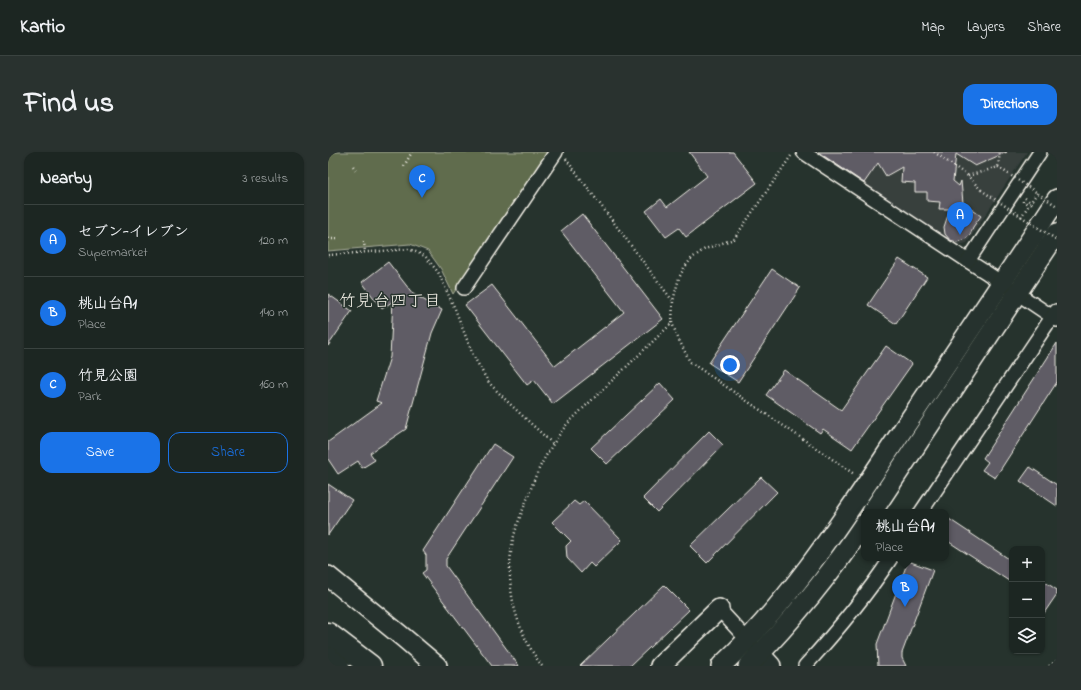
<!DOCTYPE html>
<html lang="en">
<head>
<meta charset="utf-8">
<style>
  body { margin:0; font-family:"Indie Flower","Klee One",sans-serif; background:#29322f; color:#f1f3f6 }
  .controls { position:absolute; right:12px; bottom:12px; display:grid; overflow:hidden; border-radius:8px; box-shadow:0 1px 3px #0004 }
  .controls button { width:36px; height:36px; display:grid; place-items:center; padding:0; border:0; border-bottom:1px solid #3a4340; background:#1c2622; color:#f1f3f6; font:20px sans-serif }
  .you { position:absolute; left:402px; top:213px; width:14px; height:14px; margin:-10px; border:3px solid #fff; border-radius:50%; background:#1a73e8; box-shadow:0 0 0 6px #1a73e833 }
  .badge { display:grid; place-items:center; width:26px; height:26px; border-radius:50%; background:#1a73e8; color:#fff; font-size:13px; font-weight:700 }
  .pin { position:absolute; translate:-50% -33px; filter:drop-shadow(0 1px 2px #0008) }
  .pin::after { content:''; position:absolute; top:21px; width:14px; height:12px; background:inherit; clip-path:polygon(0 0,100% 0,50% 100%) }
  .popup { position:absolute; left:533px; top:357px; width:88px; height:52px; box-sizing:border-box; display:grid; place-content:center; border-radius:8px; background:#1c2622; filter:drop-shadow(0 1px 3px #0005); font-size:13px; white-space:nowrap; color:#a0a5a5 }
  .popup b { font-size:15px; color:#f1f3f6 }
  .popup::after { content:''; position:absolute; left:50%; top:100%; margin-left:-8px; border:8px solid transparent; border-top-color:#1c2622 }
  .list { margin:0; padding:0; list-style:none }
  h2 { display:flex; justify-content:space-between; align-items:center; height:52px; margin:0; padding:0 16px; font-size:17px }
  h2 small { font-size:13px; font-weight:400; color:#a0a5a5 }
  .list li { display:grid; grid-template-columns:26px 1fr auto; gap:12px; align-items:center; box-sizing:border-box; height:72px; padding:0 16px; border-top:1px solid #3a4340 }
  .list b { display:block; font-size:15px; white-space:nowrap }
  .list p { margin:0; font-size:13px; white-space:nowrap; color:#a0a5a5 }
  .list em { font-size:13px; font-style:normal; color:#a0a5a5 }
  .actions { display:flex; gap:8px; padding:12px 16px }
  .actions a { flex:1; padding:9px 0; border:1px solid #1a73e8; border-radius:12px; text-align:center; font-size:14px; color:#1a73e8 }
  .actions .main { background:#1a73e8; color:#fff }
  .icon { flex:none; width:22px; height:22px; fill:none; stroke:currentColor; stroke-width:2; stroke-linecap:round; stroke-linejoin:round }
  .map { position:relative; flex:none; width:729px; height:514px; overflow:hidden; border-radius:12px }
  header { display:flex; align-items:center; gap:24px; box-sizing:border-box; height:56px; padding:0 20px; background:#1c2622; border-bottom:1px solid #3a4340 }
  header strong { font-size:19px }
  nav { display:flex; gap:22px; margin-inline-start:auto; font-size:14px }
  .intro { display:flex; align-items:center; justify-content:space-between; box-sizing:border-box; height:96px; padding:0 24px }
  h1 { margin:0; font-size:28px }
  .button { padding:10px 18px; border-radius:12px; background:#1a73e8; color:#fff; font-size:14px; font-weight:700 }
  main { display:flex; gap:24px; padding:0 24px }
  aside { flex:1; background:#1c2622; border-radius:12px; box-shadow:0 1px 3px #0004 }
  .map>svg:first-child { display:block }
</style>
</head>
<body>
<header>
<strong>Kartio</strong>
<nav><a>Map</a><a>Layers</a><a>Share</a></nav>
</header>
<div class="intro"><h1>Find us</h1><a class="button">Directions</a></div>
<main>
<aside>
<h2>Nearby<small>3 results</small></h2>
<ul class="list">
<li><span class="badge">A</span><div><b>セブン-イレブン</b><p>Supermarket</p></div><em>120 m</em></li>
<li><span class="badge">B</span><div><b>桃山台A1</b><p>Place</p></div><em>140 m</em></li>
<li><span class="badge">C</span><div><b>竹見公園</b><p>Park</p></div><em>160 m</em></li>
</ul>
<div class="actions"><a class="main">Save</a><a>Share</a></div>
</aside>
<div class="map">
<svg width="729" height="514" viewBox="0 0 729 514">
  <rect width="100%" height="100%" fill="#26332d"/>
  <filter id="ink" filterUnits="userSpaceOnUse"><feTurbulence type="fractalNoise" baseFrequency=".025" numOctaves="2"/><feDisplacementMap in="SourceGraphic" scale="8" xChannelSelector="R" yChannelSelector="G"/><feConvolveMatrix kernelMatrix="1 2 1 2 8 2 1 2 1" color-interpolation-filters="sRGB"/></filter>
  <g filter="url(#ink)">
    <polygon fill="#373f3e" points="488,0 699,0 639,91 627,94"/>
    <g fill="#606c4e" stroke="#aaae9b">
      <polygon points="0,0 219,0 125,142 113,117 100,99 82,92 0,99"/>
      <polygon points="593,267 594,271 532,363 480,436 443,475"/>
    </g>
    <g fill="#5e5b65" stroke="#f4f1e8">
      <polygon points="361,0 405,0 429,31 358,85 351,76 338,85 318,59 333,47 339,55 379,24"/>
      <polygon points="490,0 679,0 647,14 628,2 625,29 631,34 633,29 635,51 653,64 645,75 642,83 636,88 629,90 622,88 617,82 616,75 622,57 611,57 612,50 599,49 599,40 587,40 587,31 573,30 574,15 558,24 550,11 536,31"/>
      <polygon points="254,62 335,167 225,252 206,228 199,233 137,153 164,133 227,214 296,160 233,79"/>
      <polygon points="571,107 599,125 568,172 540,153"/>
      <polygon points="60,110 85,142 114,158 104,181 78,277 42,301 47,308 34,316 30,309 10,322 0,307 0,290 54,251 48,249 62,205 65,149 54,157 34,130"/>
      <polygon points="444,117 472,136 410,230 381,211"/>
      <polygon points="0,142 24,159 0,194"/>
      <polygon points="729,191 729,230 667,326 654,318 660,310 655,306"/>
      <polygon points="558,194 584,212 524,297 495,277 492,281 438,243 456,218 513,258"/>
      <polygon points="332,231 347,248 279,312 263,296"/>
      <polygon points="381,279 395,293 329,360 315,346"/>
      <polygon points="165,292 185,305 118,407 118,414 191,514 164,514 94,421 98,418 98,403 95,399"/>
      <polygon points="702,315 729,333 729,354 692,329"/>
      <polygon points="433,325 449,340 379,411 362,394"/>
      <polygon points="0,332 24,348 0,383"/>
      <polygon points="246,349 251,353 256,349 294,388 266,415 262,411 253,421 239,406 238,394 243,389 224,370"/>
      <polygon points="618,365 684,409 684,431 618,388"/>
      <polygon points="580,409 605,418 574,501 574,506 578,514 550,514 549,492"/>
      <polygon points="714,428 729,438 729,442 714,464"/>
      <polygon points="336,433 361,458 302,514 252,514"/>
    </g>
    <g fill="none" stroke-linecap="round" stroke-linejoin="round">
      <defs>
        <g id="street">
          <polyline points="475,0 640,109 659,121 729,168"/>
          <polyline points="640,109 712,0"/>
          <polyline points="136,136 228,0"/>
          <polyline points="593,360 728,159"/>
          <polyline points="391,457 425,494"/>
          <path d="M477,514C508,480 538,444 563,406"/>
        </g>
        <g id="secondary">
          <polyline points="544,360 729,81"/>
          <polyline points="0,424 76,486 109,514"/>
          <polyline points="432,502 443,514"/>
          <polyline points="332,514 391,457"/>
          <path d="M393,514C466,446 519,361 574,279C626,202 678,125 729,47"/>
          <path d="M420,514C463,470 502,423 536,372"/>
        </g>
        <g id="highway">
          <polyline points="0,482 42,514"/>
          <polyline points="0,506 10,514"/>
        </g>
      </defs>
      <use href="#street" stroke="#f4f1e8" stroke-width="16"/>
      <use href="#secondary" stroke="#f4f1e8" stroke-width="22"/>
      <use href="#highway" stroke="#f4f1e8" stroke-width="25"/>
      <g stroke="#f4f1e8" stroke-width="2.5" stroke-dasharray="1 3" stroke-linecap="butt">
        <polyline points="606,0 640,24 653,38"/>
        <polyline points="463,4 406,87 377,97 364,106 356,116 351,126 345,149 344,171 350,186 362,210 526,322"/>
        <polyline points="238,7 344,148"/>
        <polyline points="25,14 28,18"/>
        <polyline points="76,14 84,0"/>
        <polyline points="640,24 670,15 672,0"/>
        <polyline points="697,46 705,52"/>
        <polyline points="695,50 695,49 701,53"/>
        <polyline points="0,87 9,87"/>
        <polyline points="36,89 37,100"/>
        <polyline points="0,103 81,97 97,104 110,120 127,157 145,203 159,228 164,234 184,254 225,292"/>
        <path d="M214,514C187,478 176,432 185,388C188,375 193,362 198,350C202,340 205,329 210,319C218,302 228,287 239,272L344,171"/>
        <polyline points="721,514 729,509"/>
      </g>
      <use href="#street" stroke="#26332d" stroke-width="13"/>
      <use href="#secondary" stroke="#26332d" stroke-width="19"/>
      <use href="#highway" stroke="#26332d" stroke-width="22"/>
      <g stroke="#f4f1e8" stroke-width="2.5" stroke-dasharray="1 3" stroke-linecap="butt">
        <polyline points="670,15 729,54"/>
        <polyline points="653,38 729,88"/>
        <polyline points="693,65 709,41"/>
      </g>
    </g>
  </g>
  <g text-anchor="middle" dominant-baseline="central" stroke-width="3" stroke-linejoin="round" paint-order="stroke">
    <g font-size="17" fill="#f4f1e8" stroke="#26332d">
      <text x="62" y="149">竹見台四丁目</text>
    </g>
  </g>
</svg>
<div class="controls">
<button>+</button>
<button>−</button>
<button><svg class="icon" aria-label="layers" viewBox="0 0 24 24"><path d="M12 4l9 5-9 5-9-5zM3 14l9 5 9-5"/></svg></button>
</div>
<div class="you"></div>
<div class="pin badge" style="left:632px;top:83px">A</div>
<div class="pin badge" style="left:577px;top:455px">B</div>
<div class="popup"><b>桃山台A1</b>Place</div>
<div class="pin badge" style="left:94px;top:46px">C</div>
</div>
</main>
</body>
</html>
